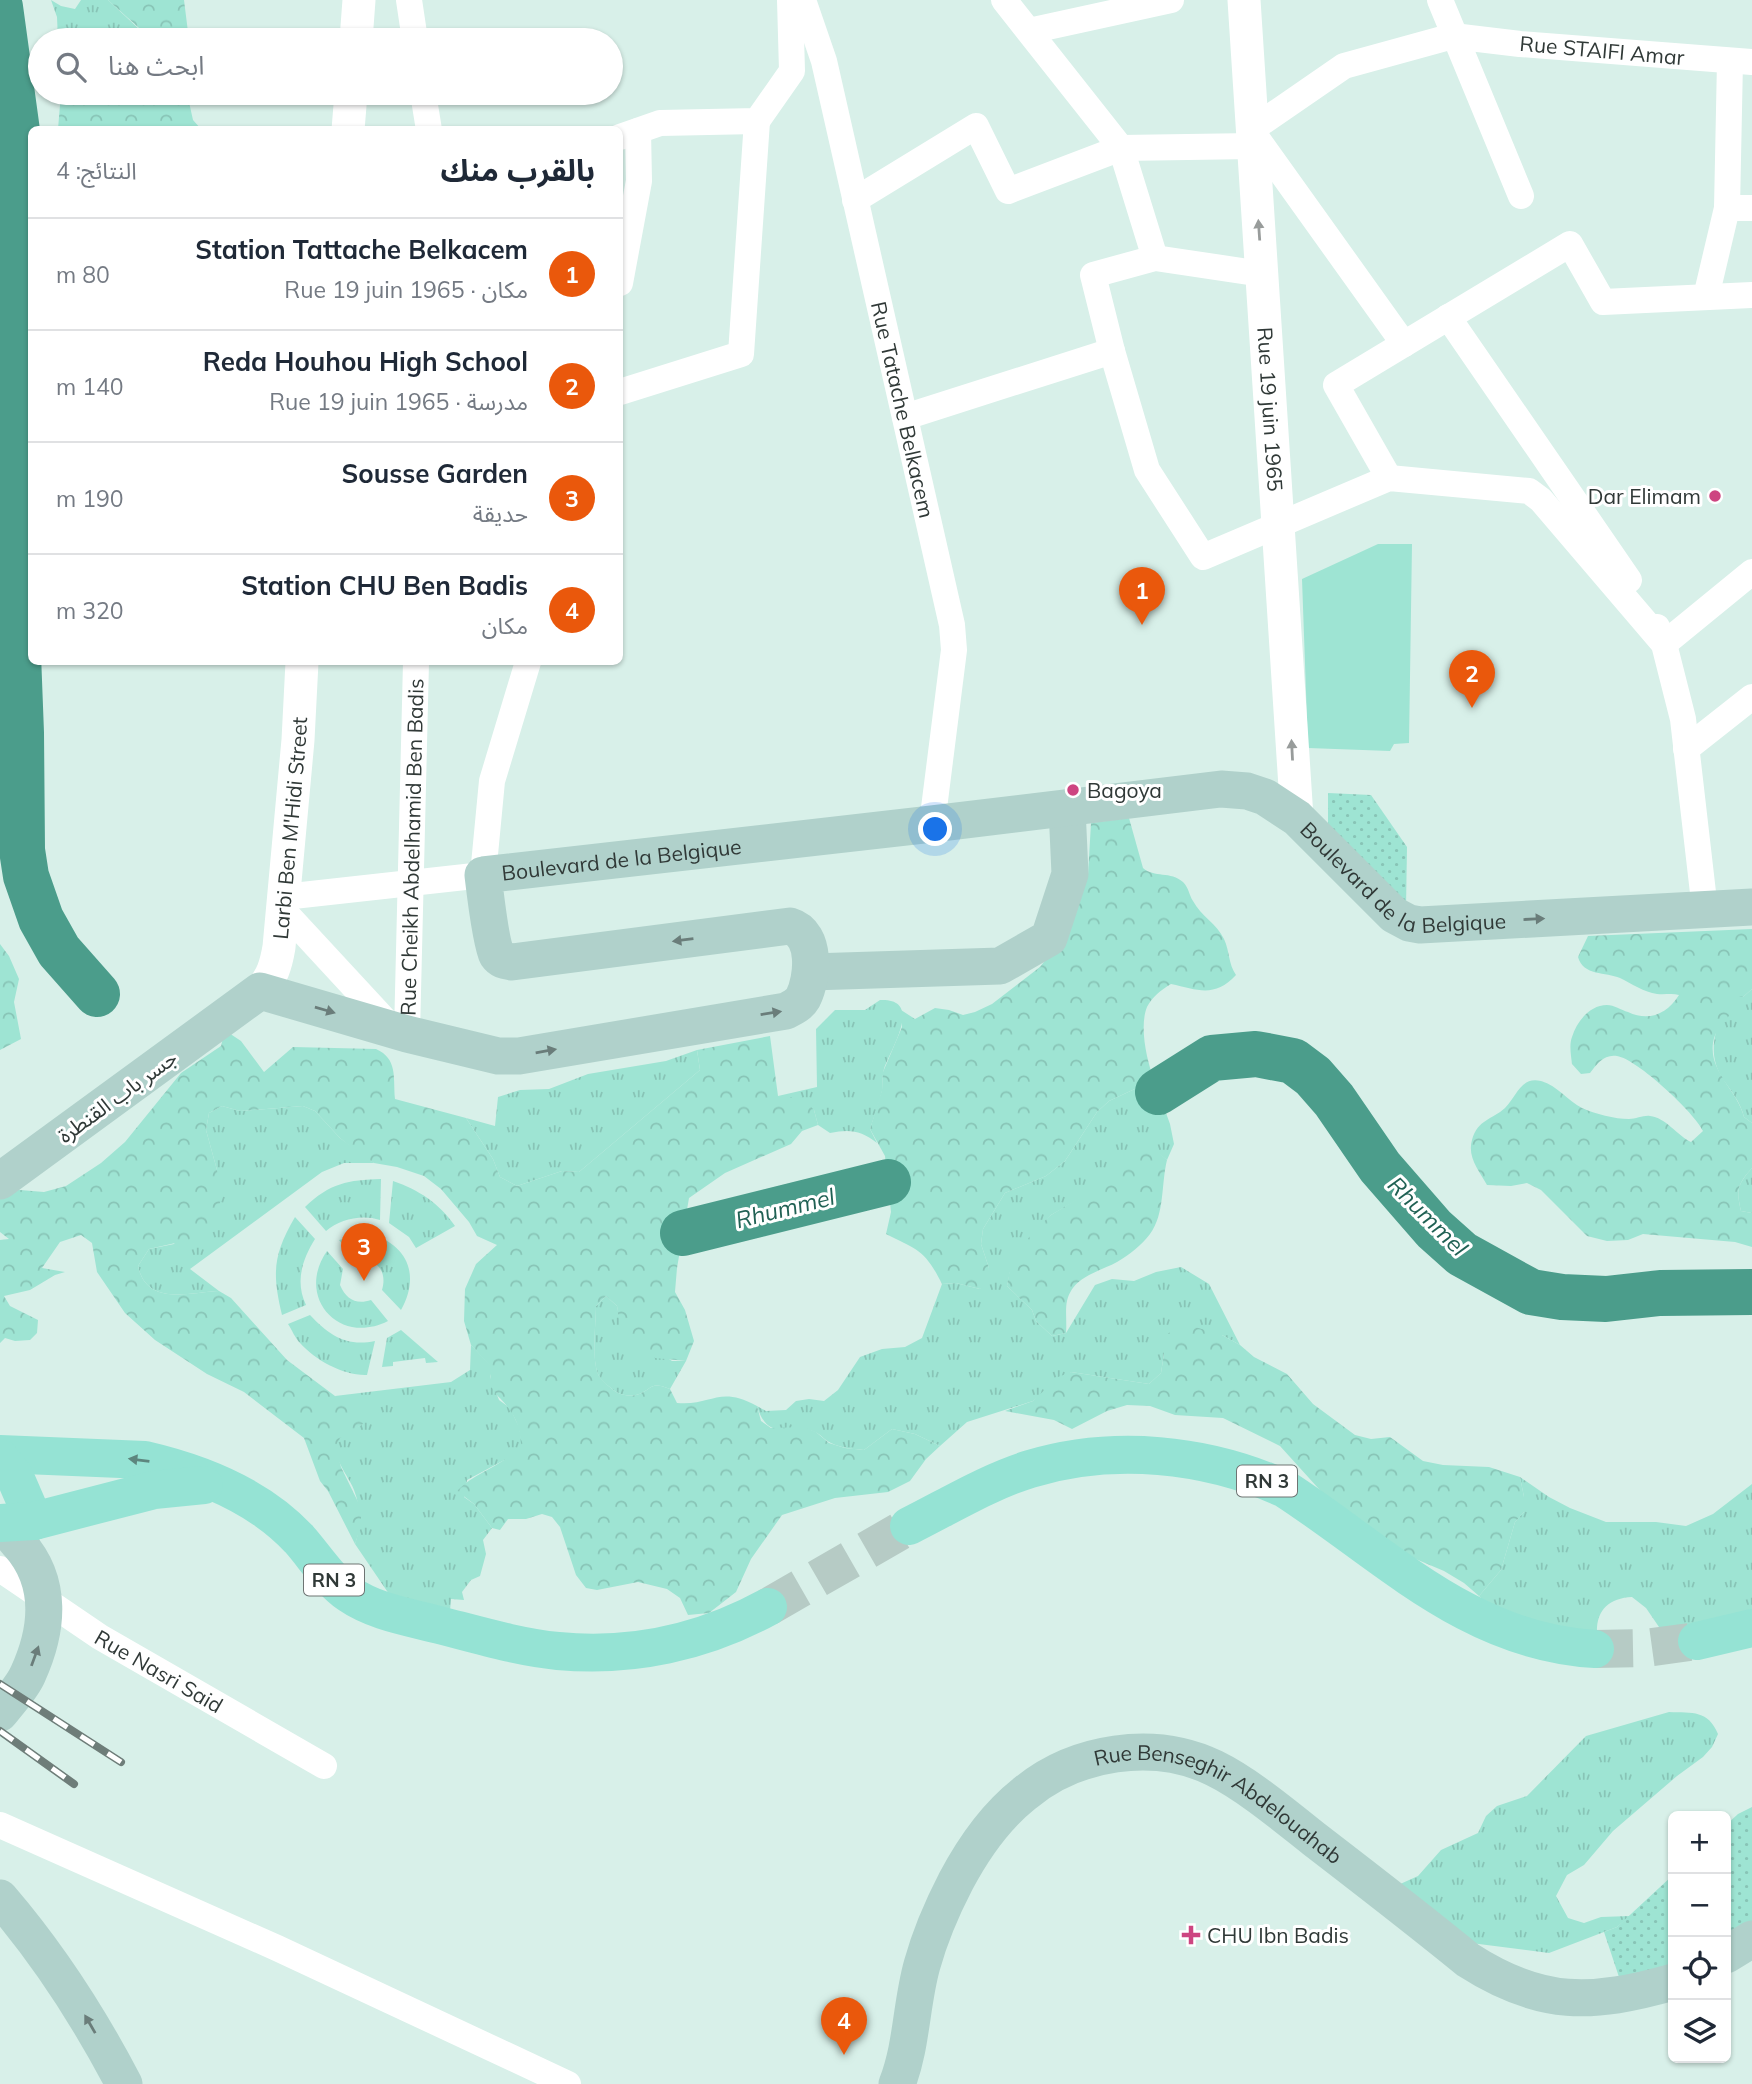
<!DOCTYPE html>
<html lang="ar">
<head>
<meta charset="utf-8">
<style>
  body { margin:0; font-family:Mulish,"Noto Sans Arabic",sans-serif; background:#f6f6f7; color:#1f2937; direction:rtl }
  .controls { position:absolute; right:21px; bottom:21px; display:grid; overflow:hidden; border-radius:10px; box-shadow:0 2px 5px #0004 }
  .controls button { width:63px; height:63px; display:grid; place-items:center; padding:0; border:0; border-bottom:2px solid #e0e1e3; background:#fff; color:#1f2937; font:35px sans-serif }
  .you { position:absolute; left:936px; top:830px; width:24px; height:24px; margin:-18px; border:5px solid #fff; border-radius:50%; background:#1a73e8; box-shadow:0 0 0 10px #1a73e833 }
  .badge { display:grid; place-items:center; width:46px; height:46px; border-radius:50%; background:#ea580c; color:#fff; font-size:23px; font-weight:700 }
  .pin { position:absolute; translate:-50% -58px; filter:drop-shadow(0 2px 4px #0008) }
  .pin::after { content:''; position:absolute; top:37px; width:24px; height:21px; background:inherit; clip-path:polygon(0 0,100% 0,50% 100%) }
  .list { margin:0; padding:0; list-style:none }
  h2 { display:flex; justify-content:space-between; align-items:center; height:91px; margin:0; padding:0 28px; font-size:30px }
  h2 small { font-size:23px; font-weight:400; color:#747a83 }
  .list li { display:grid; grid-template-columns:46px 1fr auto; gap:21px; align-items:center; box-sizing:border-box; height:112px; padding:0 28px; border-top:2px solid #e0e1e3 }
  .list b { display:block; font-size:26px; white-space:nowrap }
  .list p { margin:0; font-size:23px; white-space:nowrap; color:#747a83 }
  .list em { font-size:23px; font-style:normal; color:#747a83 }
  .icon { flex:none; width:38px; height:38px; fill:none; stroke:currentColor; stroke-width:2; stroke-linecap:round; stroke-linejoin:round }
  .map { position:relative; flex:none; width:1752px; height:2084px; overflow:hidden; direction:ltr }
  .search { position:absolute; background:#fff; box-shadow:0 2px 5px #0004; left:28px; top:28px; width:595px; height:77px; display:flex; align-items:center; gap:18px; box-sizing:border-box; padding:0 24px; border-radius:38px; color:#747a83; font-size:26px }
  .panel { position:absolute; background:#fff; box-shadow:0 2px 5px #0004; left:28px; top:126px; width:595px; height:539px; border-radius:10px; direction:rtl }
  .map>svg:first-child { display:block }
</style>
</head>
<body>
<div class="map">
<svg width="1752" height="2084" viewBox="0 0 1752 2084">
  <defs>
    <pattern id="grass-tufts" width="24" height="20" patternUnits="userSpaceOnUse" patternTransform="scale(1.75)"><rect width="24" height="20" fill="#9ee4d3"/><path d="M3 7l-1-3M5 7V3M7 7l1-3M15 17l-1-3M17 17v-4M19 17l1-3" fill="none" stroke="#88c4b6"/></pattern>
    <pattern id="forest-crowns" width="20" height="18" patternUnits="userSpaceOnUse" patternTransform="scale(1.75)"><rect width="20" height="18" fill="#9ee4d3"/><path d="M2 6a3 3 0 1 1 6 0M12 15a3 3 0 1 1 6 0" fill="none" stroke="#88c4b6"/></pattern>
    <pattern id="garden-dots" width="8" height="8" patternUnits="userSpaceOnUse" patternTransform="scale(1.75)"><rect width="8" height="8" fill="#9ee4d3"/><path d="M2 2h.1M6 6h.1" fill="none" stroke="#88c4b6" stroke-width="1.8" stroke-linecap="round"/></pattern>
  </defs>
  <rect width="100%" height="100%" fill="#d8f0e9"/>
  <g fill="url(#grass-tufts)">
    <polygon points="51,0 61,6 75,9 81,0 108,0 139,29 146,40 58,40 57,17"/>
    <path d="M1752,989V1123L1744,1117C1740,1101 1731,1091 1722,1078C1705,1049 1718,1027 1727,997H1743Z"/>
    <path d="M880,1000C925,998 890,1050 884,1069C882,1076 883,1084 882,1091C879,1104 874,1116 870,1129L877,1143C861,1130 849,1129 830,1133L818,1125L814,1110L778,1096L817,1087L816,1029L835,1010H865Z"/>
    <polygon points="697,1050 700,1070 579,1172 562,1171 517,1186 500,1177 493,1159 466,1118 495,1126 498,1097 520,1090 549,1089 588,1074 666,1061"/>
    <path d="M1154,1080L1170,1124L1174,1144L1167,1160L1158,1153L1051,1215L1013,1257L1007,1286L1032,1310L1036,1321L1052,1336L1066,1333L1095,1285L1112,1279L1134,1281L1156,1272L1181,1267L1209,1284L1240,1345L1222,1335L1164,1353L1161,1373L1149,1384L1071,1372L1033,1401L967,1422L940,1446L915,1434L892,1429L864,1450C853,1449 841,1448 831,1443C826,1441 822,1436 817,1433C793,1420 769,1446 757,1406L766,1411L786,1410L796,1401L809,1399L824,1401L838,1390L860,1357L882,1349L905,1347L922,1338L942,1284L956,1283L980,1289L989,1268L981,1244L983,1229L1005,1193L1046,1176L1065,1161L1097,1112L1109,1101Z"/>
    <path d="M222,1106L240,1111L303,1106L315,1111L340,1138L374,1163H344L322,1172L190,1269L219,1291C190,1292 147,1307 138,1266L149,1249L174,1244L217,1170L206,1130L209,1113Z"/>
    <path d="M1752,1168V1213L1741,1211C1736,1190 1737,1185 1752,1168Z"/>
    <path d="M381,1179L380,1220C362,1214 340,1219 326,1231L305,1207C330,1183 348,1180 381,1179Z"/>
    <path d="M393,1181C419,1190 439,1203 455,1226L416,1248L409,1237L389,1223Z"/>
    <path d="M295,1217L315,1239C302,1260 295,1282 306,1305L282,1315C272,1273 273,1255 295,1217Z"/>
    <path d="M367,1233C407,1243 421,1274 401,1310L382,1290C388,1270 375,1257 355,1259L339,1240Z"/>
    <path d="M327,1251L343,1269L340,1285C346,1299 356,1305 371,1300L388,1321C339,1346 295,1297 327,1251Z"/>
    <path d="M606,1296L617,1306L621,1327L672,1361H686L670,1389C649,1380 653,1390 636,1395C627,1397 617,1394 611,1388C607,1385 601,1380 599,1376C591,1361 596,1323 596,1306Z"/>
    <path d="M310,1315C329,1335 346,1347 375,1341L367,1375C344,1376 315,1360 300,1343C295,1338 292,1330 288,1324Z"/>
    <polygon points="401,1330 438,1362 426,1363 425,1358 393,1362 393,1366 382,1367 387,1338"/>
    <path d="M471,1345L493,1368L490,1377L499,1400L510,1408L519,1427L522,1444L512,1456L467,1480L464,1497L474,1504L492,1528L483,1540L486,1554L480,1576L471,1580L462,1592L464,1600L451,1599L450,1611L389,1594L355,1544C361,1527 361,1508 354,1490C349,1476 328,1454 339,1439C343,1433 356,1428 363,1424L335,1396L451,1382L470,1370Z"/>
    <path d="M1520,1477L1549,1497L1570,1508L1606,1522H1656L1686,1526L1713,1514L1752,1484V1612L1681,1630H1665L1659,1627L1646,1608L1632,1597C1609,1598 1596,1610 1597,1634L1497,1613L1479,1596L1501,1570L1515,1522L1524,1512V1497Z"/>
    <path d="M1669,1712C1693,1713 1708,1710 1718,1734L1712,1747L1703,1757L1677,1776L1613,1831L1584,1865L1567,1875L1556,1896L1568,1918L1584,1923L1601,1917L1630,1916L1617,1927L1549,1953L1471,1943L1398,1885L1418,1876L1441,1850L1478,1833L1486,1816L1497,1806L1527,1796L1586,1736Z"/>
  </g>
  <g fill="url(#forest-crowns)">
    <polygon points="108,0 184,0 189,40 146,40 139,28"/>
    <polygon points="61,93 187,93 193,120 201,129 58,129"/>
    <path d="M1129,818L1143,868C1154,878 1171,871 1183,882C1189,888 1189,895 1193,901C1201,916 1217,924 1224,939C1230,952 1228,963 1236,975C1215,998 1198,990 1171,984C1161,990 1152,997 1147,1007C1139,1027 1147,1061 1154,1080L1109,1101L1097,1112L1065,1161L1046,1176L1005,1193L983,1229L981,1244L989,1268L988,1282L980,1289L956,1283L942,1284C925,1250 918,1250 886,1234L891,1212L885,1156L870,1129L882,1090L883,1072L902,1027L901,1010L915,1019L935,1008L949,1010L963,1015L975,1012L992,1004L1040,967L1057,945L1088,875L1091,823Z"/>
    <path d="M1752,929V989L1743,997H1728L1733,1006C1729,1023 1716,1024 1713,1043C1709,1072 1738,1091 1744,1117L1752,1123V1168C1737,1185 1736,1190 1741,1211L1752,1213V1247L1735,1242L1643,1234L1628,1240L1607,1241L1587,1236L1541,1190L1527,1183L1511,1186L1487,1185C1479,1171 1467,1157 1472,1140C1478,1119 1492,1120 1505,1108C1517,1096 1521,1076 1541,1081C1558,1086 1568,1101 1582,1108C1595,1114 1615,1119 1629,1119C1636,1119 1644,1115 1650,1116C1665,1117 1678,1136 1691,1142L1703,1131C1695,1113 1637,1059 1617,1056C1604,1054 1597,1064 1590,1073L1581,1074L1572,1064C1571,1056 1569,1044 1572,1037C1577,1021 1590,1005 1607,1005C1614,1005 1621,1010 1628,1012C1649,1022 1667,1014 1679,995C1672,993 1665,995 1657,994C1644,992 1632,984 1620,978C1606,972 1583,976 1578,957L1588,936Z"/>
    <polygon points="0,944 9,956 19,979 14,1002 21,1039 0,1050"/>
    <path d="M220,1027L241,1041L264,1072L293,1047L376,1049C398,1059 393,1077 395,1099L466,1118L493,1159L500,1177L517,1186L562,1171L579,1172L700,1070L697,1050L770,1036L778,1096L803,1098L814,1110L818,1125L802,1131L791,1144L725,1173L689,1198L677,1268L675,1292L685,1310L694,1341L686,1361L655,1358L633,1342L620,1327L617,1306L606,1296L596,1306C596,1324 591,1361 599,1376C602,1380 607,1385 611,1388C617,1394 627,1397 636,1395C653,1390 649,1380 670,1389L677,1403C713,1406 718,1385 757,1406L761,1421L771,1428L803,1427L816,1432L829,1443L845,1448L864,1450L892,1429L915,1434L940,1446L926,1459L910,1481L888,1492L835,1498L782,1515L751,1559L736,1592L709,1613L688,1615L680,1598L667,1589L638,1582L597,1590L586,1588L576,1575L560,1527L552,1517L542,1514L526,1519H508L500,1530L492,1528L474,1504L457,1491C476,1471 504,1467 521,1444C520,1432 518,1422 511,1412C501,1394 485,1393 492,1368L471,1345L464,1321L465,1289L476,1264L497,1245L477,1236L469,1222L441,1189L424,1176L397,1167L374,1163L362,1156L340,1138L315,1111L303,1106L240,1111L222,1106L209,1113L206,1130L217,1170L221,1200L213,1220L193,1239L149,1249L138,1266C147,1307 190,1292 219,1291L231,1298L287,1360L335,1396L361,1403L367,1413L363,1424L340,1438L336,1448L341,1467L361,1508V1526L355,1544L328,1491L320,1481L304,1438L244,1392L207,1374L155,1340L125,1313L97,1272L92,1243L81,1235L60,1242L42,1268L65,1272L55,1275L30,1290L4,1296L10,1306L38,1320L37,1333L30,1340L15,1341L5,1338L0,1343V1240L9,1239L0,1232V1179L8,1189L44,1192L66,1186L101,1163L125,1142L181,1073L221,1046L223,1038Z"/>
    <path d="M1138,1153H1159L1167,1160C1161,1184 1165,1214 1150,1234C1142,1245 1129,1255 1117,1262C1099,1272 1073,1276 1067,1301C1065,1310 1067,1323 1066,1333L1052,1336L1036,1321L1032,1310L1007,1286L1012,1257L1038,1227L1051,1215L1087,1193L1122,1157Z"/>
    <polygon points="1185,1324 1222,1335 1240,1345 1254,1357 1287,1374 1313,1404 1355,1435 1371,1439 1390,1437 1423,1461 1443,1465 1489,1467 1520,1477 1524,1497 1524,1512 1515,1522 1501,1570 1479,1596 1464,1583 1444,1571 1399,1552 1328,1499 1280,1446 1223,1418 1175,1415 1150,1406 1127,1405 1107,1411 1072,1429 1054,1420 1005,1411 1033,1401 1058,1377 1071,1372 1149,1384 1161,1373 1167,1334"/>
  </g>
  <g fill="url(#garden-dots)">
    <polygon points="1328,793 1371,795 1407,847 1406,908 1328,834"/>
    <polygon points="1752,1807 1752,1924 1726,1941 1726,1825 1738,1814"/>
    <polygon points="1673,1875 1673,1969 1620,1980 1604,1932 1617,1927"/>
  </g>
  <polygon fill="#9ee4d3" points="1378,544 1412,544 1409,743 1394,744 1390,751 1308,748 1302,579"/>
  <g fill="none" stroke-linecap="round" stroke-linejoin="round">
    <g stroke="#4b9d8b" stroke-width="46">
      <polyline points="0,7 17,131 19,194 16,237 19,391 14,550 21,733 22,850 26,876 41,919 59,951 97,994"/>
      <polyline points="1158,1092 1212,1058 1256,1054 1293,1061 1313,1076 1334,1100 1380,1167 1434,1229 1462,1254 1531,1292 1562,1297 1606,1299 1660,1293 1752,1292"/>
      <polyline points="683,1233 888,1182"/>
    </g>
    <g stroke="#b6cbc5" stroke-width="38" stroke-dasharray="38 19" stroke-linecap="butt">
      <polyline points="768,1607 909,1526"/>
      <polyline points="1595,1649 1646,1648 1697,1641"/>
    </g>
    <g stroke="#fff" stroke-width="26">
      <polyline points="409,0 415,40"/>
      <path id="s1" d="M803,0L824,61L952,625L954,650L932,824"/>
      <polyline points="1004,0 1121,148 1155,258"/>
      <polyline points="1440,0 1521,196"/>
      <polyline points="1029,31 1171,0"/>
      <polyline points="1752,62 1520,44 1453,36 1344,66 1251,130 1404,344 1570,244 1603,302 1752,295"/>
      <polyline points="423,93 429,130"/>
      <polyline points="620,137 660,123 757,121 792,71 790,0"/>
      <polyline points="855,200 976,126 1008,191 1121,148 1254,146"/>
      <polyline points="1727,208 1752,208"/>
      <polyline points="1262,274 1155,258 1093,275 1112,351 1147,470 1203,557 1389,478 1529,491 1541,500 1664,644 1683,719 1705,910"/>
      <polyline points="620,283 639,181 638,131"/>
      <polyline points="1706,297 1727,208 1730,61"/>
      <polyline points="1448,317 1629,580"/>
      <polyline points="620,392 741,354 757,121"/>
      <polyline points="905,417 1112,351"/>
      <polyline points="1389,478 1336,385 1404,344"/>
      <polyline points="1657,627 1664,644 1752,572"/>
      <polyline points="1686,749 1752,697"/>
      <polyline points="284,897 483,875 492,781 528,662"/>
      <polyline points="282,909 393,1029"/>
      <path id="s2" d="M407,1034L416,662"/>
      <path id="s3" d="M0,1569L100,1637L324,1766"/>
      <polyline points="0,1825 277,1948 568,2084"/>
    </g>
    <g stroke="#fff" stroke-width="33">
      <path id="s4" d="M1244,0L1297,818"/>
      <polyline points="356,40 359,0"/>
      <polyline points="348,130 351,93"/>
      <path id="s5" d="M260,991C272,978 276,965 279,947L298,740L302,662"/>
    </g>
    <g stroke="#b0d1cb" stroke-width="37">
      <polyline points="811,972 1000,966 1049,938 1070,874 1067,808"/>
      <path id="s6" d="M0,1181L260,991L407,1034L498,1056H519L786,1011C792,1008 799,1005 803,998C813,978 817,934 790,926L512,962C507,961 501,961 497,955C491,944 485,892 483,875L932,824L1221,789L1247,791L1265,797L1297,818L1394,915L1409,923L1420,925L1752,907"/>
      <path d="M0,1525C8,1530 13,1537 19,1544C53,1582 48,1630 28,1674C22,1688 9,1701 0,1713"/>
      <path d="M0,1898C49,1955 89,2017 124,2084"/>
      <polyline points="1726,1955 1752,1939"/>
      <path id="s7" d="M897,2084C912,2046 911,2004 922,1965C930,1936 942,1908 956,1881C973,1849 995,1817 1024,1794C1075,1751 1154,1739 1214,1768C1247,1784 1285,1816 1314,1839C1366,1879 1418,1919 1468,1960C1541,2007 1592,2005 1673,1982"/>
    </g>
    <g stroke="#95e3d4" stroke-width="38">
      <path d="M0,1454L145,1460C201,1473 259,1496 299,1539C315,1557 329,1580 349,1594C375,1612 409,1617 439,1625C478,1635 518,1647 558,1651C632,1658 704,1642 768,1607"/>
      <polyline points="0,1458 15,1477 34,1521"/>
      <polyline points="0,1523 34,1521 154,1490 204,1485"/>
      <path d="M909,1526C949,1506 988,1482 1030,1469C1113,1444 1206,1453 1285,1489C1385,1554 1469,1642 1595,1649"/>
      <polyline points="1697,1641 1752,1628"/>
    </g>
    <defs>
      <g id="rail">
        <polyline points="0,1684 121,1762"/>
        <polyline points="0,1731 74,1784"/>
      </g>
    </defs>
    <use href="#rail" stroke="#6e7d79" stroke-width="8"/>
    <use href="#rail" stroke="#fff" stroke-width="5" stroke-dasharray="16" stroke-linecap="butt"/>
  </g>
  <defs><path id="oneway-solid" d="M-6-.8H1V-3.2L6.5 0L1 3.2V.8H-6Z" transform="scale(1.75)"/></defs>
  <g fill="#989c9b">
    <use href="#oneway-solid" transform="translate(1259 230) rotate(-94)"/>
    <use href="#oneway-solid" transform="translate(1292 750) rotate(-93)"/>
  </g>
  <g fill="#6a7d7a">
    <use href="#oneway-solid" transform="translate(1534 919) rotate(-3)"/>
    <use href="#oneway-solid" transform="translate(683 940) rotate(173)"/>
    <use href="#oneway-solid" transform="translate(325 1010) rotate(16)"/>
    <use href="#oneway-solid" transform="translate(771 1013) rotate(-9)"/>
    <use href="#oneway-solid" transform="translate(546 1051) rotate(-10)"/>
    <use href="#oneway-solid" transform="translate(35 1656) rotate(-70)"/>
    <use href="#oneway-solid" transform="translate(90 2024) rotate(-120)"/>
  </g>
  <use fill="#5d867e" href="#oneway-solid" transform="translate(139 1460) rotate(-173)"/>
  <g fill="#cd4581" stroke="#fff" stroke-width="2.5">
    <circle cx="1715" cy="496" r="7"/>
    <circle cx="1073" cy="790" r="7"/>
    <path d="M1187.5 1924.5h7v7h7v7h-7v7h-7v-7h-7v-7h7z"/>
  </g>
  <g text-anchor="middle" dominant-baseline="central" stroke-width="6" stroke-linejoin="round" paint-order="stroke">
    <g fill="#fff" stroke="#6e7473" stroke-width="2">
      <rect x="1237" y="1465.5" width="60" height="31" rx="5"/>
      <rect x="304" y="1564.5" width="60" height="31" rx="5"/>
    </g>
    <g font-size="19" font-weight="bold" fill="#303937">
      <text x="1267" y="1481">RN 3</text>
      <text x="334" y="1580">RN 3</text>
    </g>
    <g font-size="21" fill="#303937" stroke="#fff">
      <text transform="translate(1602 50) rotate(5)">Rue STAIFI Amar</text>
      <text stroke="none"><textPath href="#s1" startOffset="422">Rue Tatache Belkacem</textPath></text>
      <text stroke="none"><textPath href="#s4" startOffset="410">Rue 19 juin 1965</textPath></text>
      <text stroke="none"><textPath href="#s5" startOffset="168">Larbi Ben M'Hidi Street</textPath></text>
      <text stroke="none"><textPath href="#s2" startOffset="187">Rue Cheikh Abdelhamid Ben Badis</textPath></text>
      <text stroke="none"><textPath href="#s6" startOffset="1482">Boulevard de la Belgique</textPath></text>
      <text stroke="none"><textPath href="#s6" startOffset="2300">Boulevard de la Belgique</textPath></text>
      <text transform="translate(117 1096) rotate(-36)">جسر باب القنطرة</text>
      <text stroke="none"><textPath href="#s3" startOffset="189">Rue Nasri Said</textPath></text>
      <text stroke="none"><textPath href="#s7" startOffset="542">Rue Benseghir Abdelouahab</textPath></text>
    </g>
    <g font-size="21" fill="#303937" stroke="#fff" text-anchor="start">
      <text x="1701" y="496" text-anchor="end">Dar Elimam</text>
      <text x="1087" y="790">Bagoya</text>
      <text x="1207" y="1935">CHU Ibn Badis</text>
    </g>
    <g font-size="23" font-style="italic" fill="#206154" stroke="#fff">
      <text transform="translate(785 1208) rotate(-14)">Rhummel</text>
      <text transform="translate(1428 1216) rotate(45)">Rhummel</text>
    </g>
  </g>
</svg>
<div class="controls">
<button>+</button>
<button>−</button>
<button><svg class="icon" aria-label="locate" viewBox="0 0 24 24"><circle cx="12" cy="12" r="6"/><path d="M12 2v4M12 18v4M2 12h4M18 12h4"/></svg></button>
<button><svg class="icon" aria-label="layers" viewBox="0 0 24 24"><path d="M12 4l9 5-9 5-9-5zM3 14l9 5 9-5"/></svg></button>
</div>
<div class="you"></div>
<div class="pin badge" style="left:1142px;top:625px">1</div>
<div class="pin badge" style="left:1472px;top:708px">2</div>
<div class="pin badge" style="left:364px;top:1281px">3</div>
<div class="pin badge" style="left:844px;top:2055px">4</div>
<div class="search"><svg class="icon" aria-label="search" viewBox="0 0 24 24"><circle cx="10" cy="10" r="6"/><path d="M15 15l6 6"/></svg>ابحث هنا</div>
<section class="panel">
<h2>بالقرب منك<small>النتائج: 4</small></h2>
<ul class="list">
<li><span class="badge">1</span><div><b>Station Tattache Belkacem</b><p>مكان · Rue 19 juin 1965</p></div><em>80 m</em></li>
<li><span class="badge">2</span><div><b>Reda Houhou High School</b><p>مدرسة · Rue 19 juin 1965</p></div><em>140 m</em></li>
<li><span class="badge">3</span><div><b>Sousse Garden</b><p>حديقة</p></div><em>190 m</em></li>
<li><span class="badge">4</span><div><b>Station CHU Ben Badis</b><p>مكان</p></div><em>320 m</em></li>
</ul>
</section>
</div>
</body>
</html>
